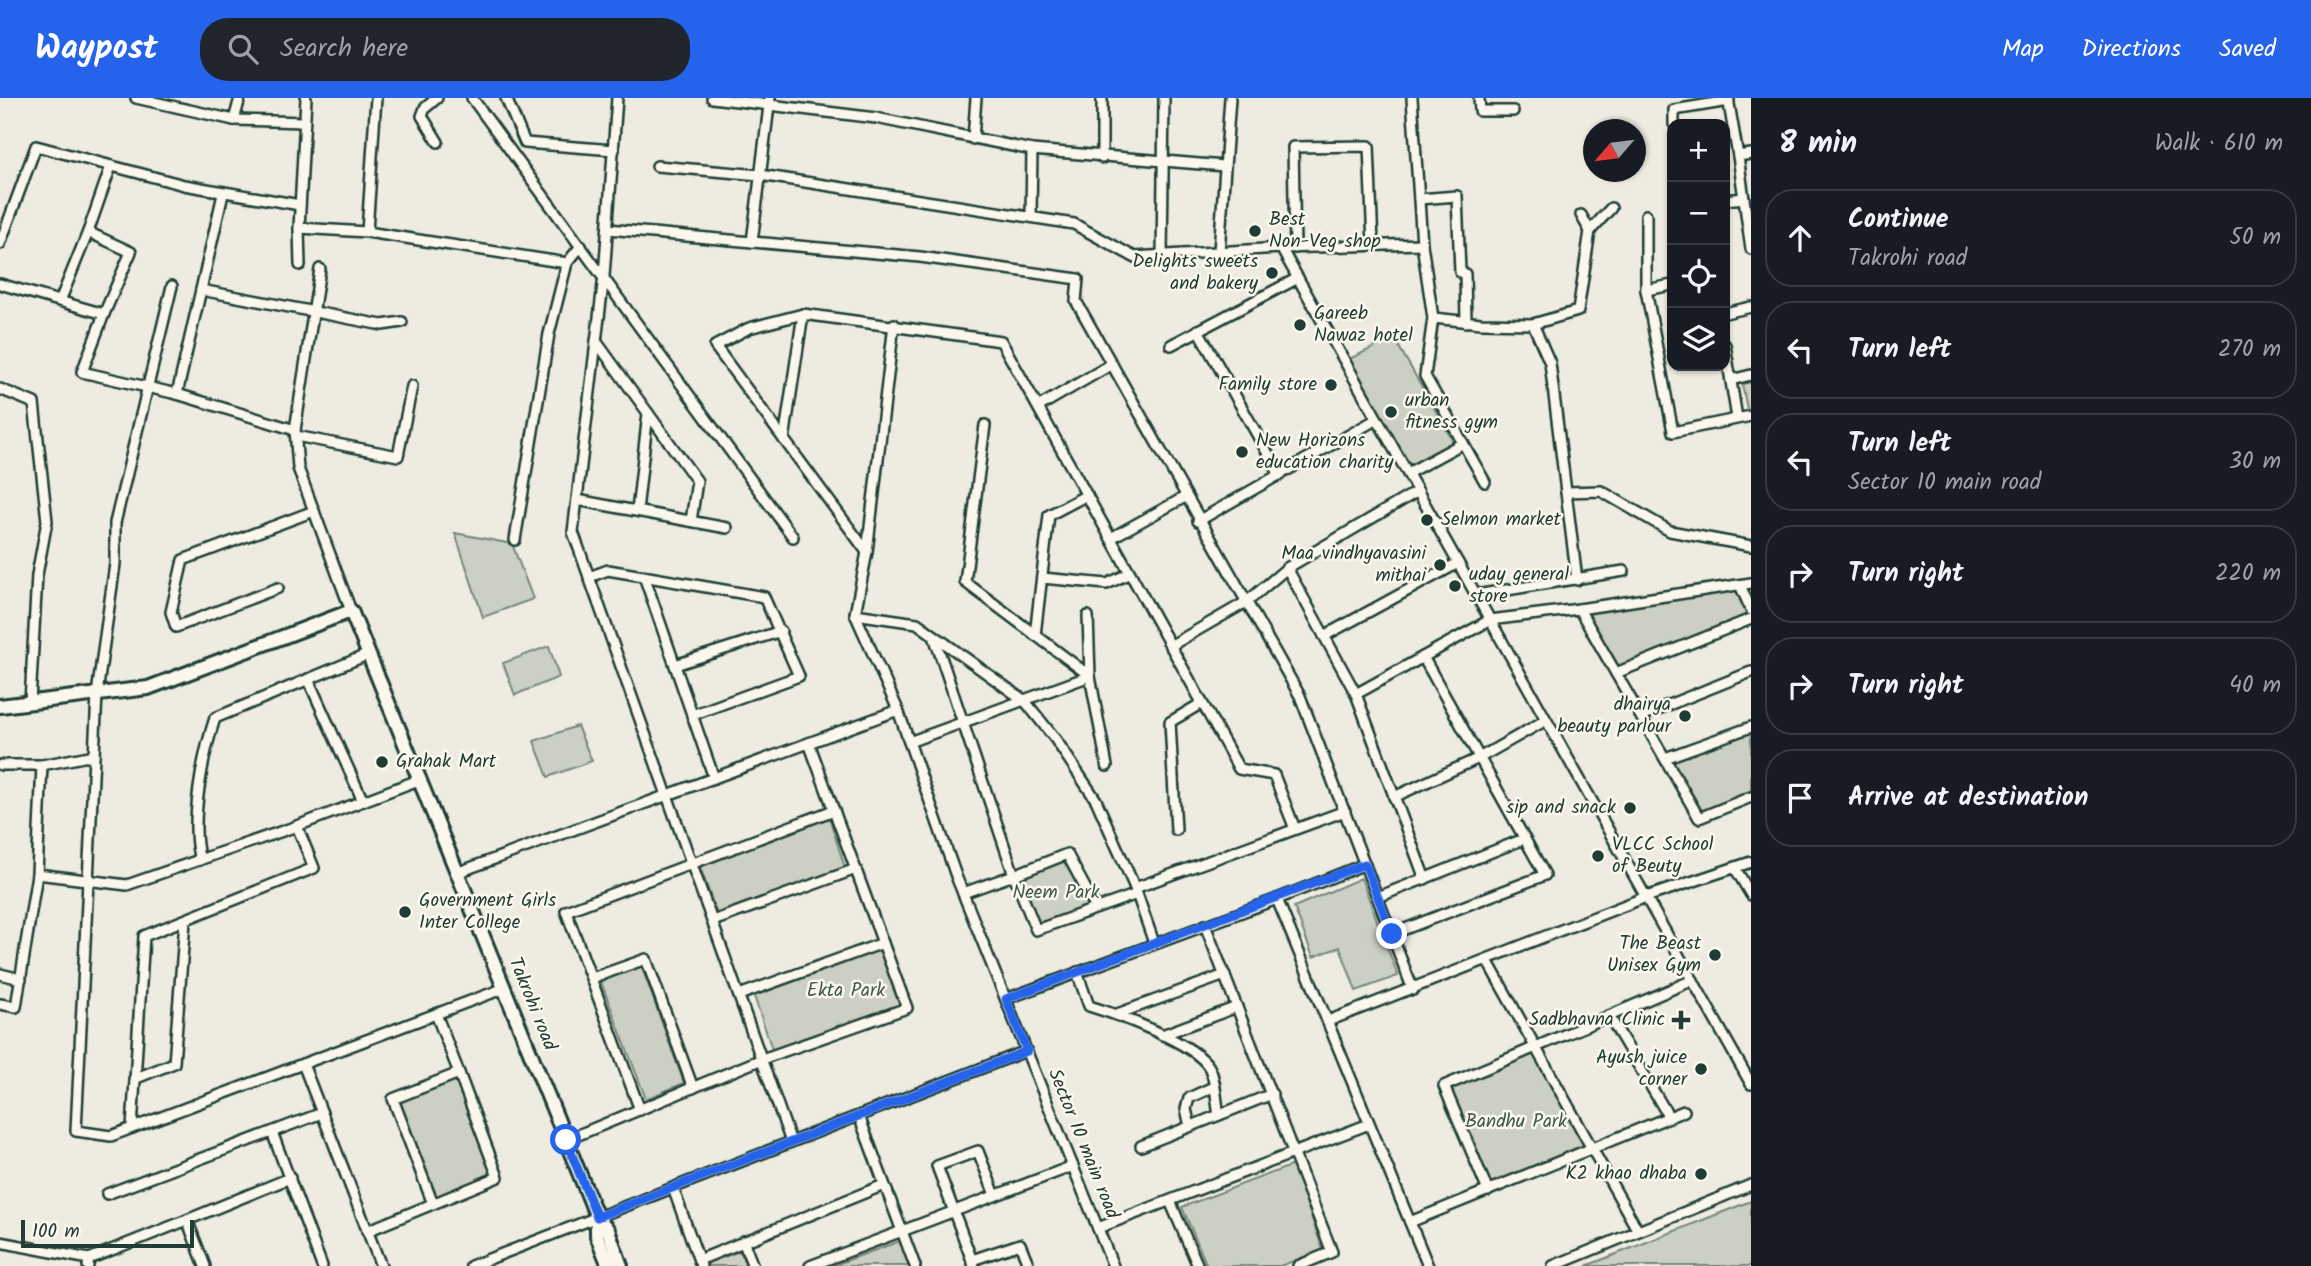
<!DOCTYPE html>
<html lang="en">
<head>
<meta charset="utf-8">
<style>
  body { margin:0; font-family:Kalam,sans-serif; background:#20242c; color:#f1f3f6 }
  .controls { position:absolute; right:21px; top:21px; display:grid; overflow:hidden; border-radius:14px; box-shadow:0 2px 5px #0004 }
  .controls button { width:63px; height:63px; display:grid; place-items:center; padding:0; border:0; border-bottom:2px solid #363941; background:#171b24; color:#f1f3f6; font:35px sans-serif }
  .compass { position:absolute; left:1583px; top:21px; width:63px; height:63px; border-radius:50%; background:#171b24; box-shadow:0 2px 5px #0004; rotate:242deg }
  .scale { position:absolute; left:21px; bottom:18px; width:173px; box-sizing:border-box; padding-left:7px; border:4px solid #1f3d34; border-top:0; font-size:19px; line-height:24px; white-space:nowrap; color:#1f3d34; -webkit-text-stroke:5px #fbf7ec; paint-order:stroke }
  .stop { position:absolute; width:21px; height:21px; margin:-16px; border:5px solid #2563eb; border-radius:50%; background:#fff }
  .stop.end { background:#2563eb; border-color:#fff; box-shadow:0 2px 7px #0008 }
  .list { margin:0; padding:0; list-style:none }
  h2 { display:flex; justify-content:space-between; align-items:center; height:91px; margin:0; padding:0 28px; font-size:30px }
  h2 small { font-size:23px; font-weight:400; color:#9ea1a6 }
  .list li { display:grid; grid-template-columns:46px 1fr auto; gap:21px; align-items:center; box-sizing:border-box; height:98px; margin:0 14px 14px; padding:0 14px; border:2px solid #363941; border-radius:28px }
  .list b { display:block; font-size:26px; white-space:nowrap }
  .list p { margin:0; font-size:23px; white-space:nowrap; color:#9ea1a6 }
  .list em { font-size:23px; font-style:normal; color:#9ea1a6 }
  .icon { flex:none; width:38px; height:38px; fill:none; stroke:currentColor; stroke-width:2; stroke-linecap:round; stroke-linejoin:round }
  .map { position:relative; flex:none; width:1751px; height:1168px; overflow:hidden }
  header { display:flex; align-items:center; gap:42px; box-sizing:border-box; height:98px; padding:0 35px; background:#2563eb; color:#fff }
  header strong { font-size:33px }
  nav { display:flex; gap:38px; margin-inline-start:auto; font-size:24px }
  .search { width:490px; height:63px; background:#20242c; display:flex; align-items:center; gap:18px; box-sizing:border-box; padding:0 24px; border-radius:28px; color:#9ea1a6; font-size:26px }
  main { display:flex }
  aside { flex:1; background:#171b24 }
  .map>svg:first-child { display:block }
</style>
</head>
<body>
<header>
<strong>Waypost</strong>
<div class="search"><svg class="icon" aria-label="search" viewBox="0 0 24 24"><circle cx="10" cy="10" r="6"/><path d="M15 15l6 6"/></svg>Search here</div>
<nav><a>Map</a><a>Directions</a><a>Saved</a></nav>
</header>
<main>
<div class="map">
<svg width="1751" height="1168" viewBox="0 0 1751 1168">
  <rect width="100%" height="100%" fill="#eeece1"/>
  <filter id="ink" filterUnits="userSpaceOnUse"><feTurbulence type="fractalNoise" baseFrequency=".0143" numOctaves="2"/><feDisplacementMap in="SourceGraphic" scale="14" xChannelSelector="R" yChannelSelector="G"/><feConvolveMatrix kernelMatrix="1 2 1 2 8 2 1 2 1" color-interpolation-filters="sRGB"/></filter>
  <g filter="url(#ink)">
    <g fill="#cbcfc4" stroke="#75867c" stroke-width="2">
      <polygon points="1394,240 1454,345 1409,368 1347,262"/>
      <polygon points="1751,284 1751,316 1748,316 1742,286"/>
      <polygon points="455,435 512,446 533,501 483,519"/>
      <polygon points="1741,488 1749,517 1619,569 1587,514"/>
      <polygon points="549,548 559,579 515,597 503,565"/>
      <polygon points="577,628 592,663 548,679 534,643"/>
      <polygon points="1751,630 1751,693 1702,713 1673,662"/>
      <polygon points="829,719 845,770 717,816 700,769"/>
      <polygon points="1067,760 1093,809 1040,829 1021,779"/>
      <polygon points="1361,780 1398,878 1356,893 1340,849 1313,859 1294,809"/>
      <polygon points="880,844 904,908 773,954 752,892"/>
      <polygon points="641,867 684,985 646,1001 601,884"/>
      <polygon points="1534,949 1590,1051 1488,1093 1444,988"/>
      <polygon points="455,982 492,1077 437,1099 398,1004"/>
      <polygon points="1293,1067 1323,1152 1280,1168 1207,1168 1182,1109"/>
      <polygon points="1751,1103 1751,1168 1586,1168"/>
      <polygon points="900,1143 909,1168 832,1168"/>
      <polygon points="740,1153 746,1168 709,1168 707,1165"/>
    </g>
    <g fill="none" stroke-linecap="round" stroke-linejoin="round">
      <defs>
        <g id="street">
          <polyline points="136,0 234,22 304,24"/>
          <polyline points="306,0 299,130 367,134 567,165"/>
          <polyline points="437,0 425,10 422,18 438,44"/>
          <polyline points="472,0 793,439"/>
          <polyline points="506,0 525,45 614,52"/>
          <polyline points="617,0 604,178 573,434 791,1044"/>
          <polyline points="712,0 876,20 1032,52 1224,68"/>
          <polyline points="1102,0 1102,60"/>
          <polyline points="1412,0 1422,146 1433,220 1481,225 1533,226 1550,265 1566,394 1601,393 1670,433 1751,448"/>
          <polyline points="1479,0 1480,13 1513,13"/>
          <polyline points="1728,0 1738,58"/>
          <polyline points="234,22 240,0"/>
          <polyline points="1674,26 1674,12 1729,3"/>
          <polyline points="973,41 976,0"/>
          <polyline points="1751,56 1738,58 1751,151"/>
          <polyline points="657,68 760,77 1074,126 1134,159 1281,150 1422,146"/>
          <polyline points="1419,101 1457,98 1460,174 1465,176 1466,224"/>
          <polyline points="1725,102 1744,100"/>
          <polyline points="1646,117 1646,192 1673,334 1751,318"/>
          <polyline points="1031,118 1032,52"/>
          <polyline points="299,130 300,167"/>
          <polyline points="608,131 920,159 1078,181 1076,203 1300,598 1413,892"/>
          <polyline points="1590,133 1611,110"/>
          <polyline points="367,134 376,0"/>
          <polyline points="752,144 770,0"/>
          <polyline points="0,146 36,48 184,87 300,107"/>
          <polyline points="1281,150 1751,986"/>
          <polyline points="1295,150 1293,49 1369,48 1373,147"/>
          <polyline points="1219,154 1230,0"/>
          <polyline points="1162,158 1164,0"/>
          <polyline points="320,171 295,332 298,370 351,513"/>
          <polyline points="0,186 104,216 131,154 88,134 111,68"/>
          <polyline points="172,188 115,425 115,466 97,596 76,1033 111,1038 505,890"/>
          <polyline points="201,192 382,227 402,224"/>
          <polyline points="1646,192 1672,187"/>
          <polyline points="60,203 88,134"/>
          <polyline points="1725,215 1751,209"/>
          <polyline points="104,216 82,274 177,296 295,332"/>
          <polyline points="1433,220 1425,278 1485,384"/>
          <polyline points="894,226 867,454 855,516 898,612 956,778 1113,1168"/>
          <polyline points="1533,226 1578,213 1590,133 1581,117"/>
          <polyline points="1198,232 1280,377"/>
          <polyline points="596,243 648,315 637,413"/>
          <polyline points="1171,247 1298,180"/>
          <polyline points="1725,247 1737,320"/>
          <polyline points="1731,282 1751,277"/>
          <polyline points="0,291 34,305 47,423 37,477 30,604"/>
          <polyline points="177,296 223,96"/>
          <polyline points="1038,309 1112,266"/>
          <polyline points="648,315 697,383 691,423"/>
          <polyline points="985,327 965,484 1090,578"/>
          <polyline points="296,338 398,358 412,288"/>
          <polyline points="784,342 803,216"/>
          <polyline points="1408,375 1463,345"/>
          <polyline points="1566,394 1577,482"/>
          <polyline points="577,402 727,430"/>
          <polyline points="1198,423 1377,321"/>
          <polyline points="1111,440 1185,399"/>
          <polyline points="515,442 549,236 567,165 581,148"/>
          <polyline points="867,454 715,248 749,230 803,216 1001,243 1239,671 1274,677 1295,731"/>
          <polyline points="1287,470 1356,596 1425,781"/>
          <polyline points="644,478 714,680"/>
          <polyline points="589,479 608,472 764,499 799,578 692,617"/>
          <polyline points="1042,480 1107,486 1130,475"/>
          <polyline points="1740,487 1751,512"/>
          <polyline points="278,490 176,529 171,514 183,462 314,413"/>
          <polyline points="1476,497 1624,473"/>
          <polyline points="1579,511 1751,485"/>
          <polyline points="855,516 917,525 1025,603 1056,642 1096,702 1135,790 1154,845"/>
          <polyline points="1088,518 1090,578 1107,668"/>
          <polyline points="1035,537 1049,417 1087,397"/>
          <polyline points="1324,538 1458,465"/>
          <polyline points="935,541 1014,777 1067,756 1096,810"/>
          <polyline points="1170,548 1248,503 1287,470 1418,393"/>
          <polyline points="675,567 781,533"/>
          <polyline points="1616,575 1751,521"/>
          <polyline points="308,581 363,703"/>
          <polyline points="1356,596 1490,522 1579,511 1699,720 1751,699"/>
          <polyline points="1641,618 1751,574"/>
          <polyline points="909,644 1090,578"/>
          <polyline points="1665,660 1751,629"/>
          <polyline points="1,667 42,667 94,657"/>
          <polyline points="42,667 37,776 127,787 297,728"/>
          <polyline points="1394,699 1479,660 1546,622"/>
          <polyline points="1176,732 1170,624 1202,605"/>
          <path d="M200,762C189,725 203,657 215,620L369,556"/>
          <polyline points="1735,770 1751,797"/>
          <polyline points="459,774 898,612"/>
          <polyline points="1135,790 1345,713"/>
          <polyline points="963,795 1014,777 1036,832 1137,796"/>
          <polyline points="1378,799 1524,741"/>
          <polyline points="1277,801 1365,766"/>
          <polyline points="713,823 856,771"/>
          <polyline points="1205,827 1332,1154 1298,1168"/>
          <polyline points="1392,836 1545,777 1423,559"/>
          <polyline points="1488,864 1638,1133"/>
          <path d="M1077,874L1089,908C1116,916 1195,945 1209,969C1216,981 1216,1003 1219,1017"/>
          <polyline points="0,876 21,881"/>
          <polyline points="592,880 646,861 693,990"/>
          <polyline points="739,897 883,845"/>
          <polyline points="1006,901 1277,801 1428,1168"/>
          <polyline points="0,906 16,909 37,776"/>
          <polyline points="436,916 459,975"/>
          <polyline points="1117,916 1225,877"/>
          <polyline points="1328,923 1646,799 1751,764"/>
          <polyline points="1162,937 1237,909"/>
          <polyline points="303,966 381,1168"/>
          <polyline points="134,981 174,965 185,823"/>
          <polyline points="640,1012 566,813 834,712"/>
          <polyline points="859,1018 915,1168"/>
          <polyline points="1669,1019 1609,918 1693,882"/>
          <polyline points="1190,1028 1186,1011 1189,1000 1213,989"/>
          <polyline points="132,1030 144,838 314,770 297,728 421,681"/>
          <polyline points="272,1034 322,1168"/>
          <polyline points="566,1042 762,961 907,910 809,645"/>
          <polyline points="1141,1048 1272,996"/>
          <polyline points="673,1090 701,1168"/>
          <polyline points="1488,1093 1444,988 1609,918"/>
          <polyline points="107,1096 322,1015"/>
          <polyline points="1170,1103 1198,1168"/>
          <polyline points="187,1122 290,1080"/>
          <polyline points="1410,1124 1684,1013"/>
          <polyline points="1098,1130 1369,1026"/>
          <polyline points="367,1133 498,1079 459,975 393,1001 433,1106"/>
          <polyline points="743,1143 753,1168"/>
          <polyline points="0,1144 89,1161 88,1168"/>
          <polyline points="89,1161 187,1122 205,1168"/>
          <polyline points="699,1162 884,1087"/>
          <polyline points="972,1162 1020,1146 1029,1168"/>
          <polyline points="471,1168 1026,953"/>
          <polyline points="810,1168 1073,1068"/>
          <polyline points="974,1168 937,1068 978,1053 995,1097"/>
          <polyline points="1553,1168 1751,1087"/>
        </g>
        <g id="secondary">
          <polyline points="0,608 148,590 351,513 597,1119 608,1132 621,1168"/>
          <polyline points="597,1119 597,1138 609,1168"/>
        </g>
      </defs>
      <use href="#street" stroke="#1f3d34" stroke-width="14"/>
      <use href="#secondary" stroke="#1f3d34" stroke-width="18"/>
      <use href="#street" stroke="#fbf7ec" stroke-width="9"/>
      <use href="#secondary" stroke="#fbf7ec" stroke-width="12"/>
    </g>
  </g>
  <g fill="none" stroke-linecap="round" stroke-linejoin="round" filter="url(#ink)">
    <polyline stroke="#2563eb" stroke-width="9" points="566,1042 597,1119 1027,953 1006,901 1365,766 1392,836"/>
  </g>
  <g fill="#1f3d34" stroke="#fbf7ec" stroke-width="2.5">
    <circle cx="1255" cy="133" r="7"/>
    <circle cx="1272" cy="175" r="7"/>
    <circle cx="1300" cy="227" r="7"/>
    <circle cx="1331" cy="287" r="7"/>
    <circle cx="1391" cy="314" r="7"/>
    <circle cx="1242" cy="354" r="7"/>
    <circle cx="1427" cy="422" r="7"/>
    <circle cx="1440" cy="467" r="7"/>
    <circle cx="1455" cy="488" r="7"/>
    <circle cx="1685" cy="618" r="7"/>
    <circle cx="382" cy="664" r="7"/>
    <circle cx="1630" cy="710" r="7"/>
    <circle cx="1598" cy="758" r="7"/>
    <circle cx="405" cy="814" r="7"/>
    <circle cx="1715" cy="857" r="7"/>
    <path d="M1677.5 911.5h7v7h7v7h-7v7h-7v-7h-7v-7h7z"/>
    <circle cx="1701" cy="971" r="7"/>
    <circle cx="1701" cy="1076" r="7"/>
  </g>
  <g text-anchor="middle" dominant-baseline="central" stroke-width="5" stroke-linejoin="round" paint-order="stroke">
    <g font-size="19" fill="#1f3d34" stroke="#fbf7ec" text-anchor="start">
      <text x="1269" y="122">Best<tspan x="1269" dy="22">Non-Veg shop</tspan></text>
      <text x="1258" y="164" text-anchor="end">Delights sweets<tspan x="1258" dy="22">and bakery</tspan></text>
      <text x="1314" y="216">Gareeb<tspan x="1314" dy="22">Nawaz hotel</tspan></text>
      <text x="1317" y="287" text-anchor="end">Family store</text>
      <text x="1405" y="303">urban<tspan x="1405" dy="22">fitness gym</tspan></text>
      <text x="1256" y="343">New Horizons<tspan x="1256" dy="22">education charity</tspan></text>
      <text x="1441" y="422">Selmon market</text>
      <text x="1426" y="456" text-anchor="end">Maa vindhyavasini<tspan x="1426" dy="22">mithai</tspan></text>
      <text x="1469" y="477">uday general<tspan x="1469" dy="22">store</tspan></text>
      <text x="1671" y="607" text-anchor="end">dhairya<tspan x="1671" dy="22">beauty parlour</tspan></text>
      <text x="396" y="664">Grahak Mart</text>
      <text x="1616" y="710" text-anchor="end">sip and snack</text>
      <text x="1612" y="747">VLCC School<tspan x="1612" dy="22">of Beuty</tspan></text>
      <text x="419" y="803">Government Girls<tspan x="419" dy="22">Inter College</tspan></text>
      <text x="1701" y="846" text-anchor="end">The Beast<tspan x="1701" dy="22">Unisex Gym</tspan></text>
      <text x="1665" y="922" text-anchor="end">Sadbhavna Clinic</text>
      <text x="1687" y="960" text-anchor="end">Ayush juice<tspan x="1687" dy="22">corner</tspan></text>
      <text x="1687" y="1076" text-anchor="end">K2 khao dhaba</text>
    </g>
    <g font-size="19" fill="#415a51" stroke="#fbf7ec">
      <text x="1056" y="795">Neem Park</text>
      <text x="846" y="893">Ekta Park</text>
      <text x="1516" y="1024">Bandhu Park</text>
    </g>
    <g font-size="19" fill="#1f3d34" stroke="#fbf7ec">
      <text transform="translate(532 906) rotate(68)">Takrohi road</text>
      <text transform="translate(1083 1046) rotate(68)">Sector 10 main road</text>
    </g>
  </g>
</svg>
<div class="controls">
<button>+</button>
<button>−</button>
<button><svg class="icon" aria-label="locate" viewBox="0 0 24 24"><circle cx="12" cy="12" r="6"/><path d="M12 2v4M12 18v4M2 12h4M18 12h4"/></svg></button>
<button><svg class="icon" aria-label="layers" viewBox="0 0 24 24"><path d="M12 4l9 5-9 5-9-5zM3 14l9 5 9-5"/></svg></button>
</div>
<svg class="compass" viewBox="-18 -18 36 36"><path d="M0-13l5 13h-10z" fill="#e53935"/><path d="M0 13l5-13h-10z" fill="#9ea1a6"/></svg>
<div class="scale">100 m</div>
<div class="stop" style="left:566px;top:1042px"></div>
<div class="stop end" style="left:1392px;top:836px"></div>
</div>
<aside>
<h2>8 min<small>Walk · 610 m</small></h2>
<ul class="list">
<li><svg class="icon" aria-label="ahead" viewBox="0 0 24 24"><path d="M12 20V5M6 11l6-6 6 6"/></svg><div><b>Continue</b><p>Takrohi road</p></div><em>50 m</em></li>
<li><svg class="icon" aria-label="left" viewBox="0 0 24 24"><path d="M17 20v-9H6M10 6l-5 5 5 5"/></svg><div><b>Turn left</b></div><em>270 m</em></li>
<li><svg class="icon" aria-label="left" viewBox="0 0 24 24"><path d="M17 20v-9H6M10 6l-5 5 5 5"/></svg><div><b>Turn left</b><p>Sector 10 main road</p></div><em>30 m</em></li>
<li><svg class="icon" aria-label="right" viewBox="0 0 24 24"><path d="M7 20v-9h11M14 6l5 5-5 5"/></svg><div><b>Turn right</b></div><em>220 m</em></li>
<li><svg class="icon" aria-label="right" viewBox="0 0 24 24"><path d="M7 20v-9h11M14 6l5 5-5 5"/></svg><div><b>Turn right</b></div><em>40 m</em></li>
<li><svg class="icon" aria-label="arrive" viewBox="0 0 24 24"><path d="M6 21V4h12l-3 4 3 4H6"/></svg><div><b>Arrive at destination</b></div></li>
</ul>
</aside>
</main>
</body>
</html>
